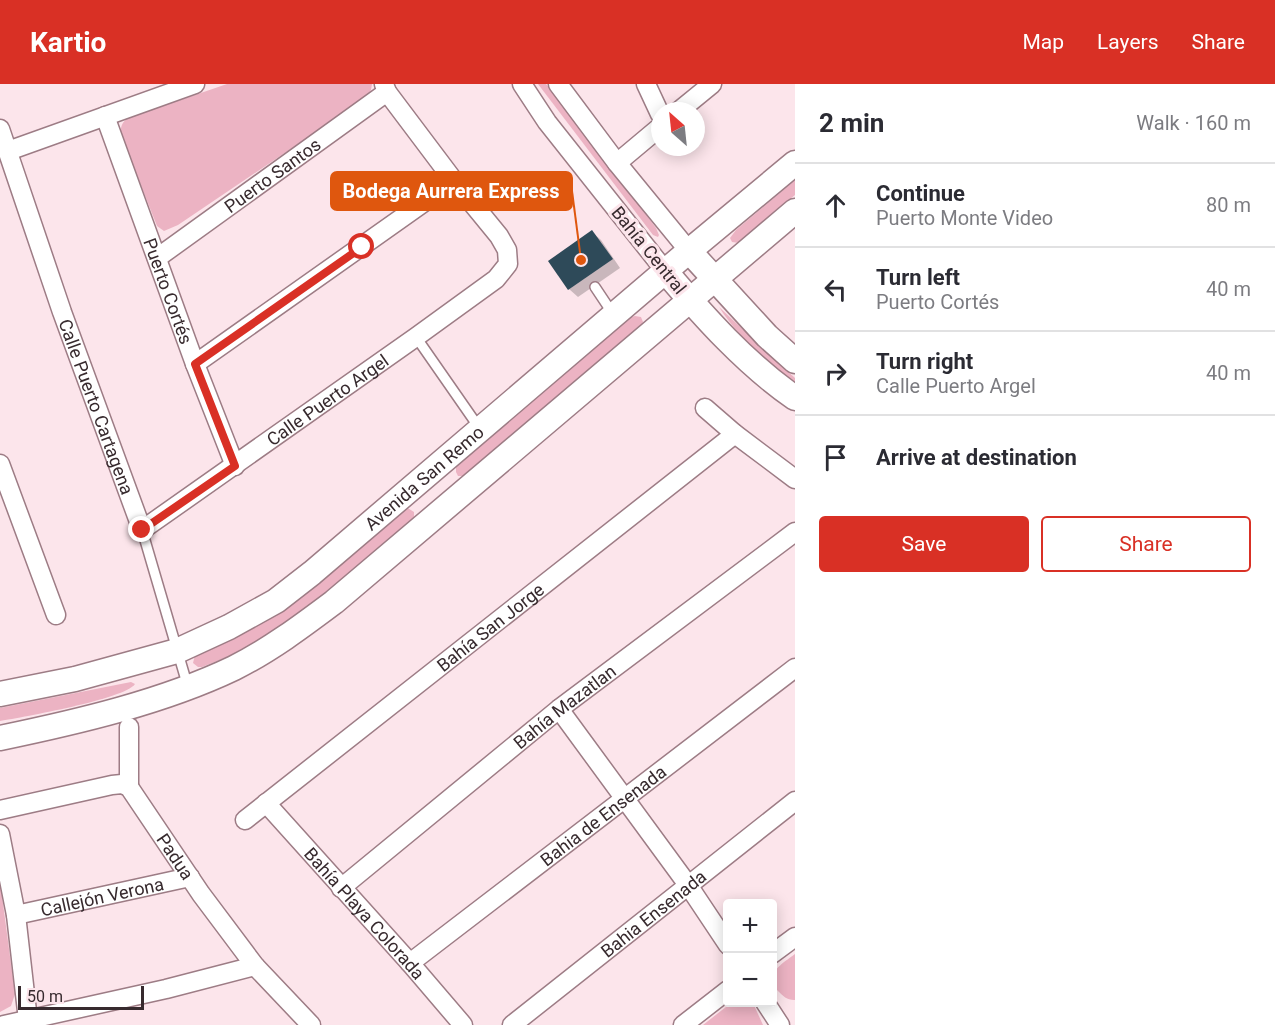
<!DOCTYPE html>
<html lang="en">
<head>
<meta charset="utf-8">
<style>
  body { margin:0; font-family:Roboto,sans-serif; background:#f2f2f3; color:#2b2b33 }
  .controls { position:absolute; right:18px; bottom:18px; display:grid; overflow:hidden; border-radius:6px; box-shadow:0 3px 15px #0003 }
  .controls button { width:54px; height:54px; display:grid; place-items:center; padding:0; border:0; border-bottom:2px solid #e1e1e2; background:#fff; color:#2b2b33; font:30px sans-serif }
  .compass { position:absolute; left:651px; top:18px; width:54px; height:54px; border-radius:50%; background:#fff; box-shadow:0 3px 15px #0003; rotate:333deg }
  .scale { position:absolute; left:18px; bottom:15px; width:126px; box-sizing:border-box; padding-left:6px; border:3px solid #372a2e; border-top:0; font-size:16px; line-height:21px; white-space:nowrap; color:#372a2e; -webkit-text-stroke:4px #fce5eb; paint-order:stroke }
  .stop { position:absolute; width:18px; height:18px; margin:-14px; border:4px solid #d93025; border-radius:50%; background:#fff }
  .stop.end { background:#d93025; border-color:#fff; box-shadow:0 2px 6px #0008 }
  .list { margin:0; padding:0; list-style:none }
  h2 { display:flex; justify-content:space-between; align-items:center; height:78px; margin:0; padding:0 24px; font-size:26px }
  h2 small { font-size:20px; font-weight:400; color:#7c7c81 }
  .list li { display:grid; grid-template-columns:39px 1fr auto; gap:18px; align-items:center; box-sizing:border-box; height:84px; padding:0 24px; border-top:2px solid #e1e1e2 }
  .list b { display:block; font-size:22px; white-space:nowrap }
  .list p { margin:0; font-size:20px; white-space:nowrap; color:#7c7c81 }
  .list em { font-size:20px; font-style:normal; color:#7c7c81 }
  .actions { display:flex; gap:12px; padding:18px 24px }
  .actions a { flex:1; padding:14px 0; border:2px solid #d93025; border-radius:6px; text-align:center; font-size:21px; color:#d93025 }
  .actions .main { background:#d93025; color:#fff }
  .icon { flex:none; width:33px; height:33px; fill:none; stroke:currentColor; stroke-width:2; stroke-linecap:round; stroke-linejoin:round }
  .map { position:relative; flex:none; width:795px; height:941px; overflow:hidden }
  header { display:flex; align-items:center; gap:36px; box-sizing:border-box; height:84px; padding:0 30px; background:#d93025; color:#fff }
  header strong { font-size:28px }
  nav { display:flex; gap:33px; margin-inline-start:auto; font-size:21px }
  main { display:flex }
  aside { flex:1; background:#fff }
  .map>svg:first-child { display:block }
</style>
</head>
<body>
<header>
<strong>Kartio</strong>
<nav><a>Map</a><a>Layers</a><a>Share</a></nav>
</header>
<main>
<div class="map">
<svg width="795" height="941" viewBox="0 0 795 941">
  <rect width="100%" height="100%" fill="#fce5eb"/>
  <g fill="#ecb3c3">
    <path d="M227,0H372L371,6L366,14L178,141L164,147L157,142L121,51C120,43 122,38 128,34Z"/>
    <polygon points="538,0 546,0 606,76 656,144 659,151 658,153 653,151"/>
    <polygon points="795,96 795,111 739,159 732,158 730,154 736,146"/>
    <path d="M719,223L795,294V301C767,278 738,253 719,223Z"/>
    <polygon points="635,232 641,233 643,238 639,246 465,392 458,392 456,388 456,383 628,234"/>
    <path d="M406,423L414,428V436C349,492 284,553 202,583H198L193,579L195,571Z"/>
    <path d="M131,598L135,600C125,615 23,633 0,637V624Z"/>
    <polygon points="0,797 15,910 11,922 0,928"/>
    <path d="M795,870V916H794C787,916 783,912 778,907C762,891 783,879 795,870Z"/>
    <polygon points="731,919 753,919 763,941 703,941"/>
  </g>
  <polygon fill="#0003" points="592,148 601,156 620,184 578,213 569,205 551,177"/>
  <polygon fill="#2e4a59" points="592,146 613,175 568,206 548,177"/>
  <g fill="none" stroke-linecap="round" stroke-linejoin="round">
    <defs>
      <g id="service">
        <polyline points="595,203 613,230"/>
        <polyline points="416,253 480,345"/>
        <polyline points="142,446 188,603"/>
      </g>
      <g id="minor">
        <polyline points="522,0 547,38 666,188"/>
        <polyline points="558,0 617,79 689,167"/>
        <polyline points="646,0 660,30"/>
        <polyline points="679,27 712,0"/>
        <path id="s1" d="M105,32L195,280L235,382"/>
        <path id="s2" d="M0,45L62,228L142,446L416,253L496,195L508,180L507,166L499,152L454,97L387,8L384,0"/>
        <polyline points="8,67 195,0"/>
        <polyline points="617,79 660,43"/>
        <path id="s3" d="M157,174L387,8"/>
        <polyline points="195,280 454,97"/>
        <polyline points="705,324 735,350 795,395"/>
        <polyline points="0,380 56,531"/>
        <polyline points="559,625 688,801 728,861"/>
        <polyline points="129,643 129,703"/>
        <path id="s4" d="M266,719L410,879L463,941"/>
        <path id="s5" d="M0,726L112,701L122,700L129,703L201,810L255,882L311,941"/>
        <path id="s6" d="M245,736L735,350"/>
        <polyline points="0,750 16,831 28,936"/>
        <path id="s7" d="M341,804L559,625L795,448"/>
        <path id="s8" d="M16,831L190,793"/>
        <polyline points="772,870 795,853"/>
        <path id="s9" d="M410,879L795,584"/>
        <polyline points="765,918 780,941"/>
        <polyline points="4,941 166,905 255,882"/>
        <path id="s10" d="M512,941L795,717"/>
        <polyline points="683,941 728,906"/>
      </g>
      <g id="tertiary">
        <polyline points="689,167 767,252 795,277"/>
        <path d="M666,188C704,233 746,280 795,314"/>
        <path id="s11" d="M0,610L75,595L177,567L229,543L276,517L312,489L689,167L795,79"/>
        <path d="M0,654C77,638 163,618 234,584C270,566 302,542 334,518L795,127"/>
      </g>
    </defs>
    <use href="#service" stroke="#9d7c85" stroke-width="12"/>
    <use href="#minor" stroke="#9d7c85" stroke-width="21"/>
    <use href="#tertiary" stroke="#9d7c85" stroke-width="27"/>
    <use href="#service" stroke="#fff" stroke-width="9"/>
    <use href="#minor" stroke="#fff" stroke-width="18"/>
    <use href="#tertiary" stroke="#fff" stroke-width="24"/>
  </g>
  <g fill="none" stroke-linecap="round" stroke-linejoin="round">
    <polyline stroke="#d93025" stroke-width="8" points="142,446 235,382 195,280 362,163"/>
  </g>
  <g text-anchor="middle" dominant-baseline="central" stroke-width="6" stroke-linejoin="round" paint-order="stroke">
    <g font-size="18" fill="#372a2e" stroke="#fce5eb">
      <text stroke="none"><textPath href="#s3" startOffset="142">Puerto Santos</textPath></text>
      <text transform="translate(649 166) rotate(51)">Bahía Central</text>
      <text stroke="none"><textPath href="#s1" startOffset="186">Puerto Cortés</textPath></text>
      <text stroke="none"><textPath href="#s2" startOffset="652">Calle Puerto Argel</textPath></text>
      <text stroke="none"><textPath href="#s2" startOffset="294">Calle Puerto Cartagena</textPath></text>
      <text stroke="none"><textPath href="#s11" startOffset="486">Avenida San Remo</textPath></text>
      <text stroke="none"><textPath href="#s6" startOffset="312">Bahía San Jorge</textPath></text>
      <text stroke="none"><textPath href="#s7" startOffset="288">Bahía Mazatlan</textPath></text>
      <text stroke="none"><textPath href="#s9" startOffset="243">Bahia de Ensenada</textPath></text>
      <text stroke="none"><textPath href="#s5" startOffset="216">Padua</textPath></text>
      <text stroke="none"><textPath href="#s8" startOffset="88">Callejón Verona</textPath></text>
      <text stroke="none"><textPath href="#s10" startOffset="180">Bahia Ensenada</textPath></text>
      <text stroke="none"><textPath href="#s4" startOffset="148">Bahía Playa Colorada</textPath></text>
    </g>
  </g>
  <path fill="none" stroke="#df570e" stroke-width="2" d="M581 176L572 107"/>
  <circle fill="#df570e" stroke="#fce5eb" stroke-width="2" cx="581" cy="176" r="6"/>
  <rect fill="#df570e" stroke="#df570e" stroke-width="2" x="331" y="88" width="241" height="38" rx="6"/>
  <g font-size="20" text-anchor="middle" font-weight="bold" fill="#fff">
    <text x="451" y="114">Bodega Aurrera Express</text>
  </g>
</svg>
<div class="controls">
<button>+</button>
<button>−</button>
</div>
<svg class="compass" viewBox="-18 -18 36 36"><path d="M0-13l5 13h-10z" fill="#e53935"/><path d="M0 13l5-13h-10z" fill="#7c7c81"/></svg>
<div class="scale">50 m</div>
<div class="stop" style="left:362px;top:163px"></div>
<div class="stop end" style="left:142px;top:446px"></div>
</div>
<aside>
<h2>2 min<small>Walk · 160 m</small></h2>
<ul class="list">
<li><svg class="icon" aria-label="ahead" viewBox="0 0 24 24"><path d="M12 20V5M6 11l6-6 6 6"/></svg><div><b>Continue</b><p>Puerto Monte Video</p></div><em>80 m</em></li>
<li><svg class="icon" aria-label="left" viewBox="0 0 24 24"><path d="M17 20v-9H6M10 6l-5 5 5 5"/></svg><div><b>Turn left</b><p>Puerto Cortés</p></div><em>40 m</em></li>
<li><svg class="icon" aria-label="right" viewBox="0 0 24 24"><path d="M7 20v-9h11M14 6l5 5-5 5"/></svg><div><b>Turn right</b><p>Calle Puerto Argel</p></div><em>40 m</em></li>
<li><svg class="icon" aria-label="arrive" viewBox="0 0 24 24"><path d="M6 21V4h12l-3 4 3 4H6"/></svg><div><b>Arrive at destination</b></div></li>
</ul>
<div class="actions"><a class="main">Save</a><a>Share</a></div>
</aside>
</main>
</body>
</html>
